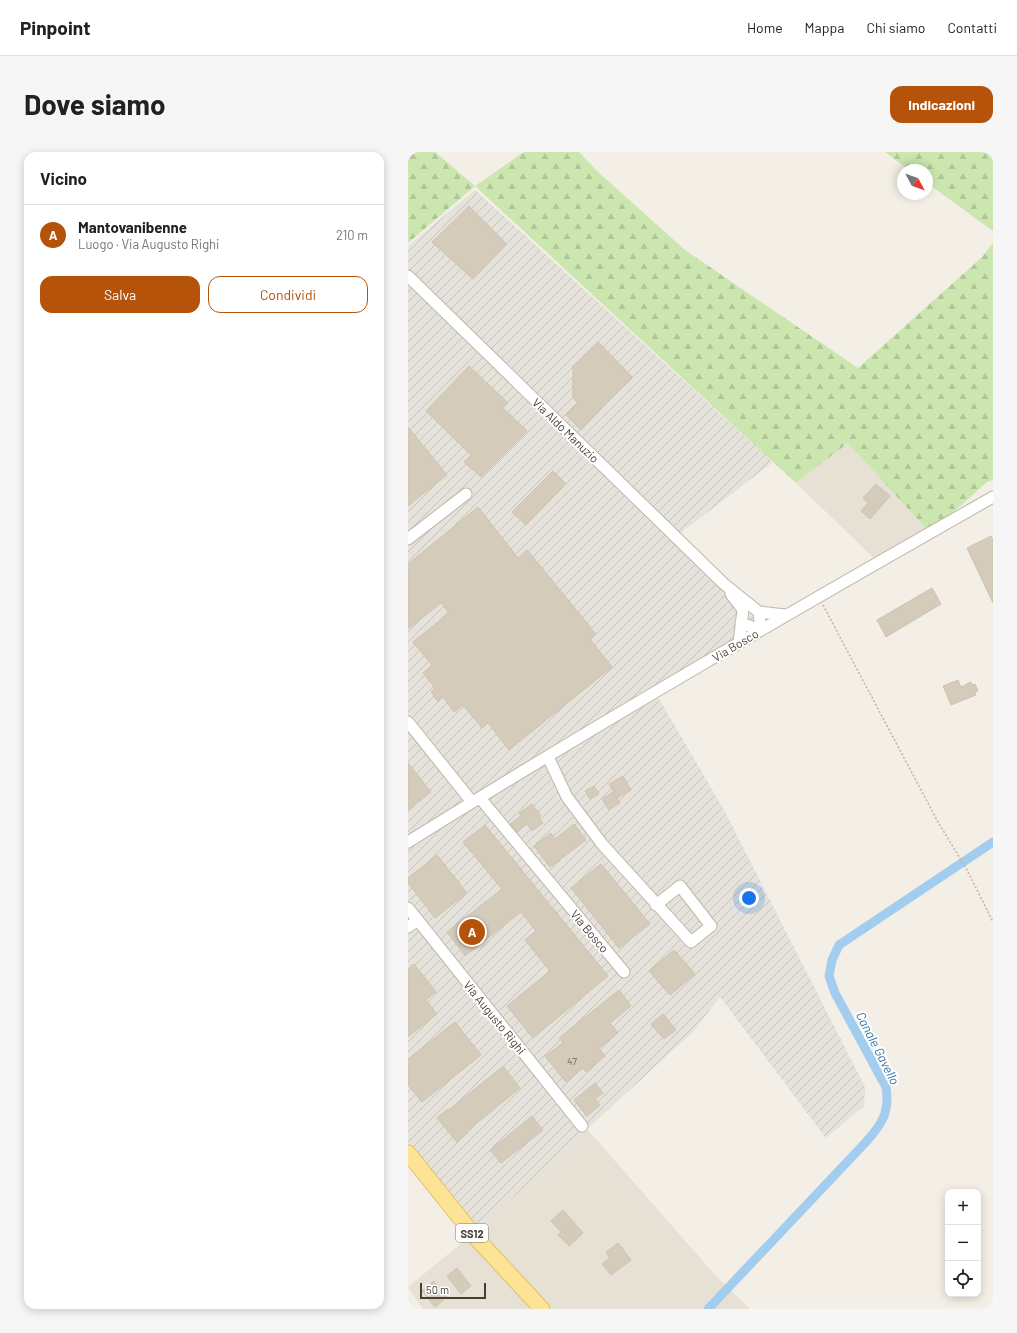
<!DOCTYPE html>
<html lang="it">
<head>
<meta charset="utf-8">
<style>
  body { margin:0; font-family:Barlow,sans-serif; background:#f6f6f6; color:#202124 }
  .controls { position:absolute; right:12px; bottom:12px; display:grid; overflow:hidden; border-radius:8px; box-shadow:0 2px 10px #0003 }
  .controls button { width:36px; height:36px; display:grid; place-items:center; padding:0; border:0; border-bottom:1px solid #e0e0e0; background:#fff; color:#202124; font:20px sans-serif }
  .compass { position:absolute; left:489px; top:12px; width:36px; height:36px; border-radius:50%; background:#fff; box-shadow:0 2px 10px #0003; rotate:131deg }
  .scale { position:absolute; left:12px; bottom:10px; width:66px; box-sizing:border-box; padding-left:4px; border:2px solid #453f35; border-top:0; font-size:11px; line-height:14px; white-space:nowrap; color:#453f35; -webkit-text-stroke:3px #fff; paint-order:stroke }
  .you { position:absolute; left:341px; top:746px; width:14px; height:14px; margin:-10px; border:3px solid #fff; border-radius:50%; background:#1a73e8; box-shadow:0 0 0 6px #1a73e833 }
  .badge { display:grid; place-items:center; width:26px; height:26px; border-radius:50%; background:#b45309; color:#fff; font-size:13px; font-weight:700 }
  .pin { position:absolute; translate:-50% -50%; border:2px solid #fff; box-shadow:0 1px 4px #0006 }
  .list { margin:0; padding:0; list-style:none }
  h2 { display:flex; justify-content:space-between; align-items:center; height:52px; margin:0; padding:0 16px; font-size:17px }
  h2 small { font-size:13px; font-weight:400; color:#757577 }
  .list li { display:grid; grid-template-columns:26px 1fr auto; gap:12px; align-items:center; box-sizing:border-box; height:60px; padding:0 16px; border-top:1px solid #e0e0e0 }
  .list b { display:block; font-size:15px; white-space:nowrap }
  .list p { margin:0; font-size:13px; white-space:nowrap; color:#757577 }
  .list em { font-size:13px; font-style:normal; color:#757577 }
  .actions { display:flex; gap:8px; padding:12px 16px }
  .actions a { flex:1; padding:9px 0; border:1px solid #b45309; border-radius:12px; text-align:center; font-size:14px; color:#b45309 }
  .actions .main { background:#b45309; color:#fff }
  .icon { flex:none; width:22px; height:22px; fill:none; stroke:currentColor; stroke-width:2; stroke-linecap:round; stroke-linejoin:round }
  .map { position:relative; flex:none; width:585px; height:1157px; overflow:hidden; border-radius:12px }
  header { display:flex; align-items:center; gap:24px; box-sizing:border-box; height:56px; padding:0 20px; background:#fff; border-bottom:1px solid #e0e0e0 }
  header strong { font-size:19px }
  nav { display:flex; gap:22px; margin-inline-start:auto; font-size:14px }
  .intro { display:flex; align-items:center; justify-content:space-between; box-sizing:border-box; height:96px; padding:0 24px }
  h1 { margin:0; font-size:28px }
  .button { padding:10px 18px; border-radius:12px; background:#b45309; color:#fff; font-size:14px; font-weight:700 }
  main { display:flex; gap:24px; padding:0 24px }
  aside { flex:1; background:#fff; border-radius:12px; box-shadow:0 2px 10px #0003 }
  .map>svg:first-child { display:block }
</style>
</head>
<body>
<header>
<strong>Pinpoint</strong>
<nav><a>Home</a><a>Mappa</a><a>Chi siamo</a><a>Contatti</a></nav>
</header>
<div class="intro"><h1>Dove siamo</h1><a class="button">Indicazioni</a></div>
<main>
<aside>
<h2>Vicino<small></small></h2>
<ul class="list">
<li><span class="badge">A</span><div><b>Mantovanibenne</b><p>Luogo · Via Augusto Righi</p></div><em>210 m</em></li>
</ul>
<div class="actions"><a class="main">Salva</a><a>Condividi</a></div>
</aside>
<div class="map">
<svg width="585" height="1157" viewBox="0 0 585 1157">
  <defs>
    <pattern id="industrial-furrows" width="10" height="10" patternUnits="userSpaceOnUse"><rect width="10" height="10" fill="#e5e1db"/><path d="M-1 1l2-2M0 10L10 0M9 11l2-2" fill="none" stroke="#c6c2bd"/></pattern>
    <pattern id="forest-firs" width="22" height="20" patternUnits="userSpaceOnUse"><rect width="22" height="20" fill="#cbe6af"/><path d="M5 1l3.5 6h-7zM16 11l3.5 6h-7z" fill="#b0c697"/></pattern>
  </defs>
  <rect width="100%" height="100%" fill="#f3efe6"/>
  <g fill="#e6e1d4">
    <polygon points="440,291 519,378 468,408 388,331"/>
    <polygon points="179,977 308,1124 342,1157 15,1157 0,1135 66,1081"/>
  </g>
  <polygon fill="url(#industrial-furrows)" points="67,38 365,310 270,383 354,475 250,545 316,658 457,935 456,954 418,986 312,845 286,879 66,1081 0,998 0,94"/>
  <g fill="url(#forest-firs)">
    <polygon points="0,0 27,0 67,34 116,0 171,0 189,19 277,98 450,216 574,105 585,91 585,328 579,330 522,381 440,291 388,331 67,34 0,91"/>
    <polygon points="477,0 585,0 585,79 519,31 519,18 501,18"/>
  </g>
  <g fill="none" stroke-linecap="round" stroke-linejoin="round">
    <path stroke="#a3cdef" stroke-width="9" d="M300,1157L458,990C474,972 482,960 478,935L427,841L421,824L424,808L431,793L585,690"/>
  </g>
  <g fill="#d4cbbb" stroke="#cfc3af">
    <polygon points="61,54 99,92 65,127 24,90"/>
    <polygon points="190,190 224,225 173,278 158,263 170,251 165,246 165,214"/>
    <polygon points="61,214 100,251 95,256 119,279 73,325 56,310 63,303 18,259"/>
    <polygon points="0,275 39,323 0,354"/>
    <polygon points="145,319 158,332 118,373 104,360"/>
    <polygon points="468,332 482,344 462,367 453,359 460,351 455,346"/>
    <polygon points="70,355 110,406 119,398 188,482 182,487 204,515 101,598 80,571 74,576 55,553 46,560 35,545 30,549 23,540 27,536 15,521 24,513 5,490 41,461 33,451 0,477 0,412"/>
    <polygon points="583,384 585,388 585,451 559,396"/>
    <polygon points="524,436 533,452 478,485 469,468"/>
    <polygon points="550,528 553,535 563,530 564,533 567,532 570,539 567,540 568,543 543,553 535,534"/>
    <polygon points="0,611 23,640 0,658"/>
    <polygon points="215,624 223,638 209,646 212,651 201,658 194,647 205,640 208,644 201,632"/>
    <polygon points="186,634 191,642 182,647 177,639"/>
    <polygon points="124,652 133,664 131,666 135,671 124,679 119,672 109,680 102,672 113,664 111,661"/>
    <polygon points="166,672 178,688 142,715 126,694 143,681 147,687"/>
    <polygon points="77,673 200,824 125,886 99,854 142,819 117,788 128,779 113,760 57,804 39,780 94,737 55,690"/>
    <polygon points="29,703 59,741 27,766 0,731 0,726"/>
    <polygon points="193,712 242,772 211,796 163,736"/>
    <polygon points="266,798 287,822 262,843 241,819"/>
    <polygon points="6,812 28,840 18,848 29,862 0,885 0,817"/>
    <polygon points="211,838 223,854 202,871 210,881 191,896 197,904 178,920 175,916 158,930 137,904 155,891 151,886"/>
    <polygon points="255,862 268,878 256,887 243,872"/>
    <polygon points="47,870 73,903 14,950 0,933 0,907"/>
    <polygon points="95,914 112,936 58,980 60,981 49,990 29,966 40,957 41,958"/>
    <polygon points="187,931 195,941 187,947 192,953 179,964 166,948"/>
    <polygon points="124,964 135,978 93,1011 82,998"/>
    <polygon points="155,1058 175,1081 161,1094 150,1083 153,1080 143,1069"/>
    <polygon points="210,1091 223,1108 203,1123 194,1112 202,1106 198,1100"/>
    <polygon points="49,1116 63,1134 53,1142 39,1124"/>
    <polygon points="26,1129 39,1145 27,1155 14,1139"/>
  </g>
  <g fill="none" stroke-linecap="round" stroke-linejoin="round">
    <defs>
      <g id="minor">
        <polyline points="0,124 316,432 351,460 377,463"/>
        <polyline points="0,387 58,342"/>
        <polyline points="323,442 335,458 331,491"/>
        <polyline points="333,471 353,478 351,460"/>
        <polyline points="0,570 64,650"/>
        <polyline points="140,605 159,645 194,692 283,790 303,774 272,734 248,753"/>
        <polyline points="72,646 216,820"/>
        <path d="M0,690C192,570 388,457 585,345"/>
        <polyline points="0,756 174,974"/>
        <polyline points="0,775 10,768"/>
      </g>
      <polyline id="major" points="0,1001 69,1087 134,1157"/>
    </defs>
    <use href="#minor" stroke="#beb7a9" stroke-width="13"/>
    <use href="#major" stroke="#e1c165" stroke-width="17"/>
    <polyline stroke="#bfb49a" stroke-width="1.5" stroke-dasharray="2 2" stroke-linecap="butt" points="415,453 530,670 559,718 585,770"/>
    <use href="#minor" stroke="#fff" stroke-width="11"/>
    <use href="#major" stroke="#fce395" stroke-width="15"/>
  </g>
  <g text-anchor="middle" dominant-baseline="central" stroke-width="4" stroke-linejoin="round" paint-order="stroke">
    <g font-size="10" fill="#696256">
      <text x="164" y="909">47</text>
    </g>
    <rect fill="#fff" stroke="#7d7972" stroke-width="1" x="48" y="1072" width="32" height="18" rx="3"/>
    <g font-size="11" font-weight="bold" fill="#453f35">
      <text x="64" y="1081">SS12</text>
    </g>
    <g font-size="12" fill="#453f35" stroke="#fff">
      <text transform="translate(158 278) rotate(44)">Via Aldo Manuzio</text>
      <text transform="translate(327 493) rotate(-31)">Via Bosco</text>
      <text transform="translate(182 779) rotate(50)">Via Bosco</text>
      <text transform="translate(87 865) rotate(51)">Via Augusto Righi</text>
    </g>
    <g font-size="13" font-style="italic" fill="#3174af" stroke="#fff">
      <text transform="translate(470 896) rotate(63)">Canale Gavello</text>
    </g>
  </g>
</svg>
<div class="controls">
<button>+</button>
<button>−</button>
<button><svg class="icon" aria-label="locate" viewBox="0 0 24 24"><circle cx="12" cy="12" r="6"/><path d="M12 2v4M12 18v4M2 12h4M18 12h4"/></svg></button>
</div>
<svg class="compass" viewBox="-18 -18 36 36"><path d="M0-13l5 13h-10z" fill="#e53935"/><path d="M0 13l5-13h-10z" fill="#757577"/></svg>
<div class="scale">50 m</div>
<div class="you"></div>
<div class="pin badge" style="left:64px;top:780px">A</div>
</div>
</main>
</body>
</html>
